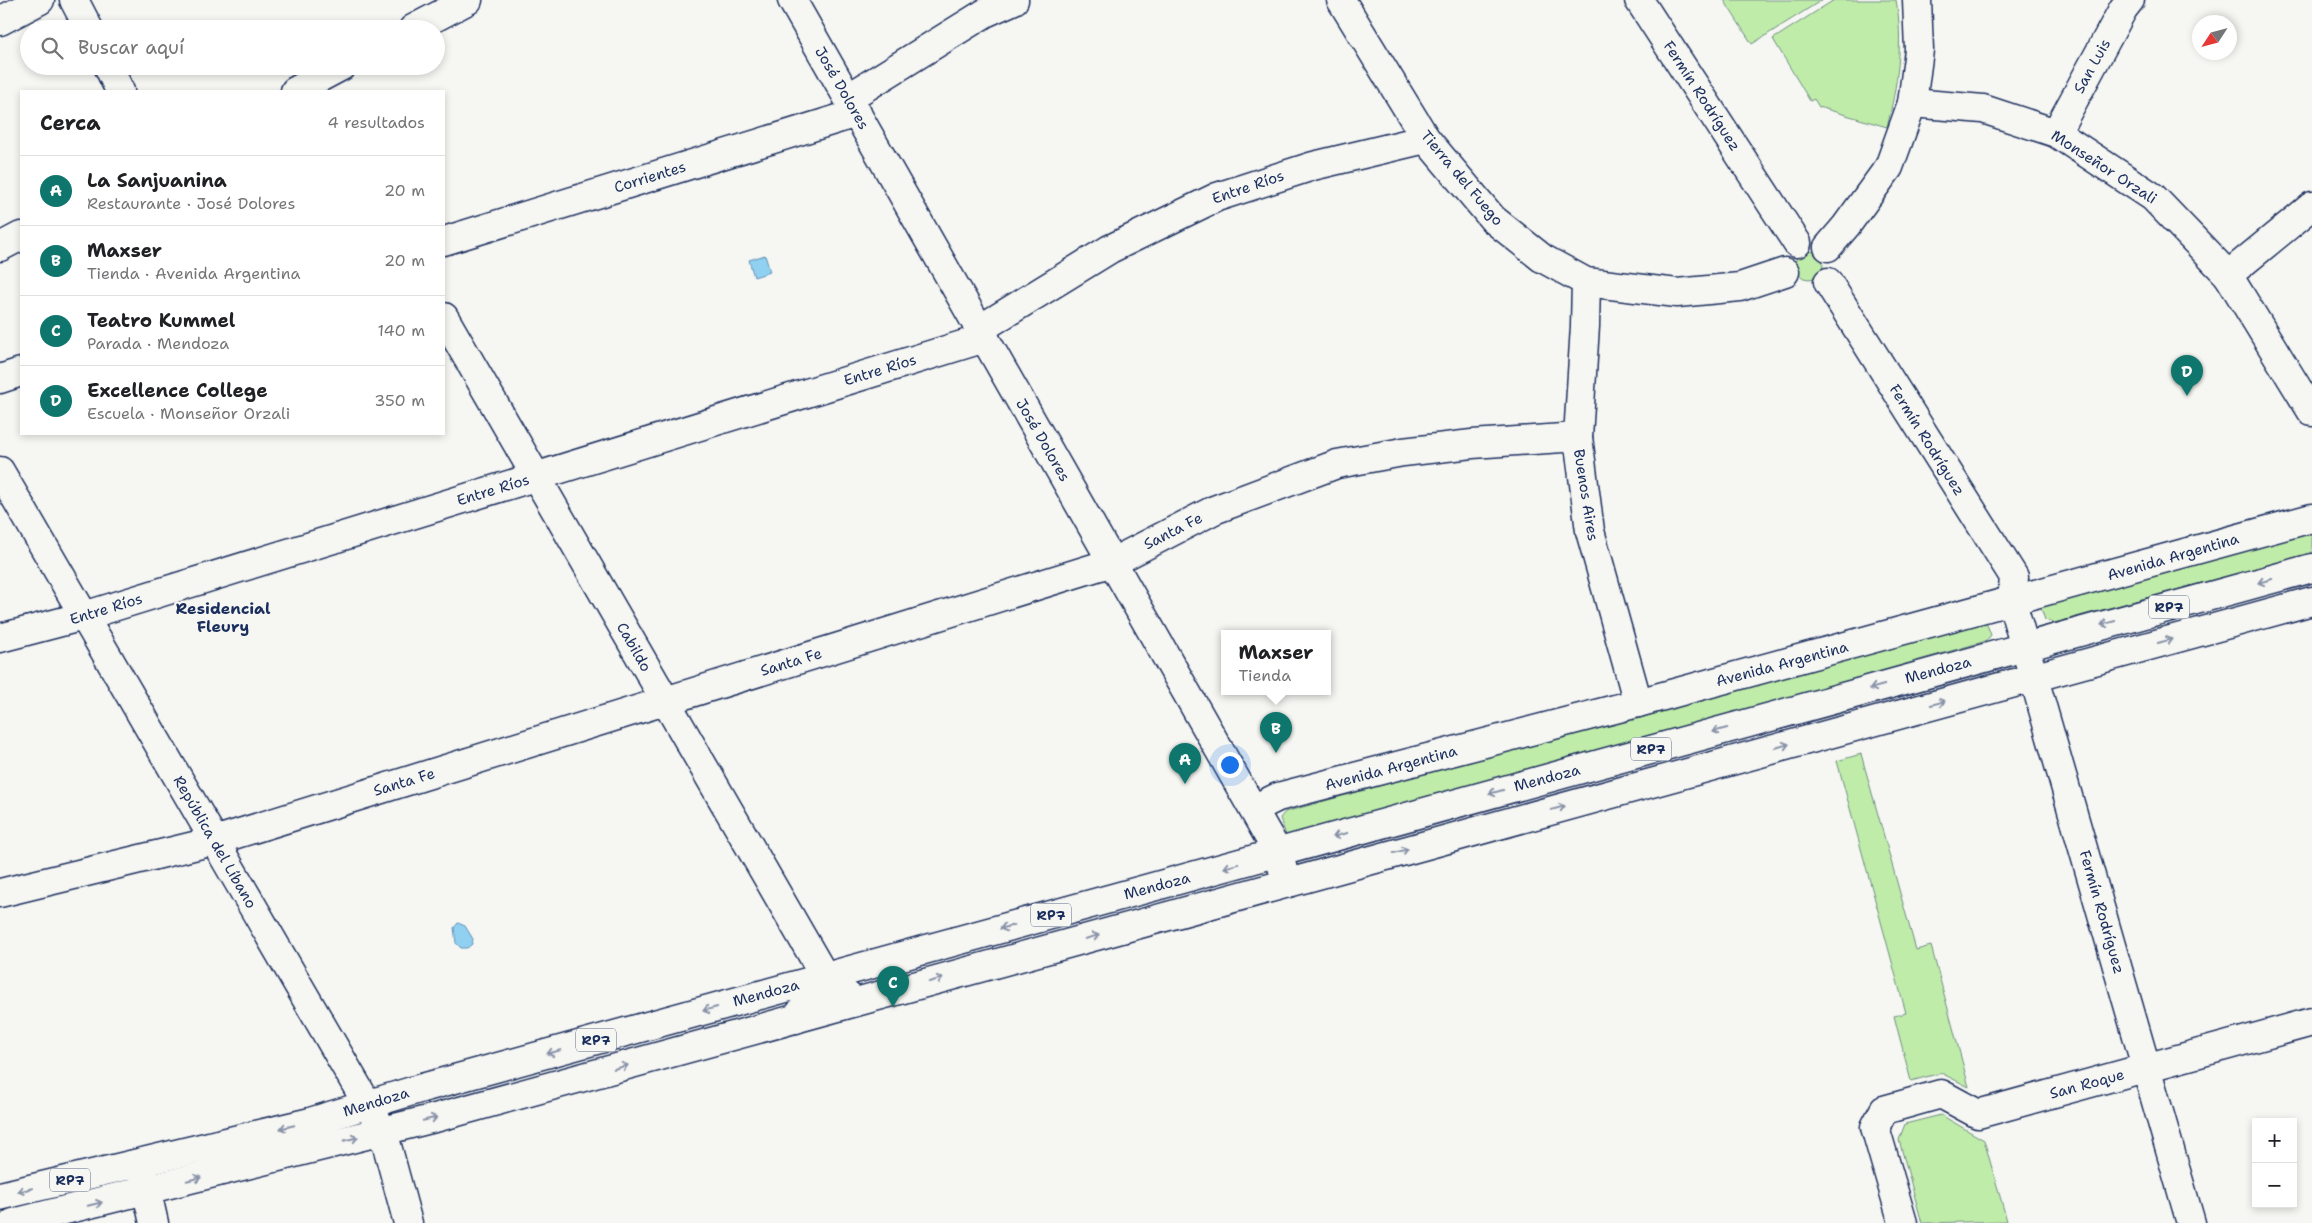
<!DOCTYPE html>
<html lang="es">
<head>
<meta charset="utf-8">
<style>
  body { margin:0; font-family:"Shantell Sans",sans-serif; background:#f2f2f2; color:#202124 }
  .controls { position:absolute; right:15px; bottom:15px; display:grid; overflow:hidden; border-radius:0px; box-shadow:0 2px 8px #0003 }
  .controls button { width:45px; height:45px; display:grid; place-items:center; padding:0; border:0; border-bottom:1px solid #e0e0e0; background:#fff; color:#202124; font:25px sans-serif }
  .compass { position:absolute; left:2192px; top:15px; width:45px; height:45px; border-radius:50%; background:#fff; box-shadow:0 2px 8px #0003; rotate:234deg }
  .you { position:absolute; left:1229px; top:764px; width:18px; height:18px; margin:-12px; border:4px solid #fff; border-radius:50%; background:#1a73e8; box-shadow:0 0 0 8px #1a73e833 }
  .badge { display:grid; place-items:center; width:32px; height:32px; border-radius:50%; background:#0f766e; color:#fff; font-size:16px; font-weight:700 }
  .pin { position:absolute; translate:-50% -41px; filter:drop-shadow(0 1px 2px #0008) }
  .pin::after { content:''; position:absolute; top:26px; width:18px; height:15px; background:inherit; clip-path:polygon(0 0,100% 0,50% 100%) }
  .popup { position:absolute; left:1221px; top:630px; width:110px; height:65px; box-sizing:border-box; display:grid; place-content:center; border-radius:0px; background:#fff; filter:drop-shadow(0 1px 4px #0005); font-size:16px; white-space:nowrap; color:#757577 }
  .popup b { font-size:19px; color:#202124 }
  .popup::after { content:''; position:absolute; left:50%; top:100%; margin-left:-10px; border:10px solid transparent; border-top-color:#fff }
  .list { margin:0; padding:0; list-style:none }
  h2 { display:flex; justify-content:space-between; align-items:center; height:65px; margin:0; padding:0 20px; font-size:21px }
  h2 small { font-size:16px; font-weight:400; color:#757577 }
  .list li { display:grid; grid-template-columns:32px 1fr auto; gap:15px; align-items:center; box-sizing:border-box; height:70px; padding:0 20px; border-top:1px solid #e0e0e0 }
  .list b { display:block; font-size:19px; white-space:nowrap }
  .list p { margin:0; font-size:16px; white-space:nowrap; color:#757577 }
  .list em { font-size:16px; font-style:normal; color:#757577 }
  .icon { flex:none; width:28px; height:28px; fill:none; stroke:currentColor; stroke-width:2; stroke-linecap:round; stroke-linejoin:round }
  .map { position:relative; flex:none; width:2312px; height:1223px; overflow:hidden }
  .search { position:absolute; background:#fff; box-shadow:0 2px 8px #0003; left:20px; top:20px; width:425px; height:55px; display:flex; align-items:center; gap:12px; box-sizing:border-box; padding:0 18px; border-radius:28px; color:#757577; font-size:19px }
  .panel { position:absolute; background:#fff; box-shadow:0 2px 8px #0003; left:20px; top:90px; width:425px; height:345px; border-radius:0px }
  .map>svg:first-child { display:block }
</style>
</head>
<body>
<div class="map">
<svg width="2312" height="1223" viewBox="0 0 2312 1223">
  <rect width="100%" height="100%" fill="#f6f6f2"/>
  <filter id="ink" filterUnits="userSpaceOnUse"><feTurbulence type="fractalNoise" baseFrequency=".02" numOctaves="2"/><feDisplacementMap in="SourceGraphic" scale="10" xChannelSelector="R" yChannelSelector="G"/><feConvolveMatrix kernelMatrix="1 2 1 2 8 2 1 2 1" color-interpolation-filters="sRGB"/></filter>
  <g filter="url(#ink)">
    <g fill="#c0eca9" stroke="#6e8e84">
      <polygon points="1724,0 1822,0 1752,44"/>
      <path d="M1834,0H1896C1904,42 1897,86 1887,127L1819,107L1814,99L1810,101L1773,39Z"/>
      <circle cx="1809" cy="265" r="14"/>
      <polygon points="2312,525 2312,553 2054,623 2045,620 2040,605"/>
      <polygon points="1979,619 1986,622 1991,635 1986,641 1294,838 1286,835 1280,818 1285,812"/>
      <polygon points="1861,754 1916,950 1931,946 1969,1087 1941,1073 1911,1081 1894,1016 1906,1013 1837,761"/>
      <polygon points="1941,1115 1984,1140 2007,1221 1922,1223 1899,1140 1905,1124"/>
    </g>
    <g fill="#90d1f1" stroke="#6190b6">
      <polygon points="765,255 770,272 754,277 749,260"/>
      <polygon points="458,923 465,926 473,939 472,944 467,948 461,948 456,943 454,928"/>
    </g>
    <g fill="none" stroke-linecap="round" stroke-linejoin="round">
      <defs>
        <g id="minor">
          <polyline points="74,0 89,29"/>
          <polyline points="792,0 1278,853 1287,883"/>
          <polyline points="1341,0 1426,139 1493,219 1542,258 1586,282 1677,293 1740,287 1785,272"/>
          <polyline points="1639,0 1797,243"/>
          <polyline points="0,21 40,0"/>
          <polyline points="413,29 468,0"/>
          <polyline points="108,66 120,91"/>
          <polyline points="295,91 342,66"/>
          <polyline points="848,98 985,13 1014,0"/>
          <polyline points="1912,103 1983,109 2056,133 2153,197 2228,275 2312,412"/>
          <polyline points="2056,133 2123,9 2130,0"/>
          <polyline points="444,241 857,113"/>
          <polyline points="0,247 21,236"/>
          <polyline points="1828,247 1846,226 1889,167 1912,103 1919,50 1917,0"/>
          <polyline points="2228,275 2312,206"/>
          <polyline points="1586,282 1585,326 1578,437 1590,531 1638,703"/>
          <polyline points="1828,282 2014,577 2012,602 2191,1223"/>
          <polyline points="444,317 825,977 855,1002"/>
          <polyline points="980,329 1110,249 1217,197 1313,166 1426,139"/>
          <polyline points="0,379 21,372"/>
          <polyline points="0,638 84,616 985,338"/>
          <polyline points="1253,809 1278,797 1638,703 2312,518"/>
          <polyline points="0,893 214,841 1113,562 1214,510 1337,464 1403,452 1472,444 1578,437"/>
          <polyline points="796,1019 825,977"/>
          <polyline points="141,1166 154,1223"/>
          <polyline points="1903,1223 1875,1127 1884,1110 1941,1094 1978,1114 2312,1022"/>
        </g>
        <g id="major">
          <polyline points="0,471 383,1131 408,1223"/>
          <polyline points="0,1196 310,1122 422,1088 2312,568"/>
          <polyline points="13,1223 435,1118 2312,601"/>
        </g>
      </defs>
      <use href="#minor" stroke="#1b2f5e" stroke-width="31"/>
      <use href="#major" stroke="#1b2f5e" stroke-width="31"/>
      <use href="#minor" stroke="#f6f6f2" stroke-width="28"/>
      <use href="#major" stroke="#f6f6f2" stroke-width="28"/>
    </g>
    <defs><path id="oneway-shaft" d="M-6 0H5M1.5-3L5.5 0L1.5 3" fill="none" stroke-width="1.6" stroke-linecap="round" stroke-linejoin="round" transform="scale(1.25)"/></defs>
    <g stroke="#8892a8">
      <use href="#oneway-shaft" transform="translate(2265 581) rotate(165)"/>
      <use href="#oneway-shaft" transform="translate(2108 623) rotate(165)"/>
      <use href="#oneway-shaft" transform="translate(2165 641) rotate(-15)"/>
      <use href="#oneway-shaft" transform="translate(1877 687) rotate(165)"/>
      <use href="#oneway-shaft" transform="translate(1938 703) rotate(-15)"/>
      <use href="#oneway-shaft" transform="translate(1720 730) rotate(165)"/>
      <use href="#oneway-shaft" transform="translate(1782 746) rotate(-15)"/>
      <use href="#oneway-shaft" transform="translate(1496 792) rotate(165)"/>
      <use href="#oneway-shaft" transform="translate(1558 808) rotate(-15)"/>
      <use href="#oneway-shaft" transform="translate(1340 835) rotate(165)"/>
      <use href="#oneway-shaft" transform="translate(1401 851) rotate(-15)"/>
      <use href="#oneway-shaft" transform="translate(1231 866) rotate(165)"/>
      <use href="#oneway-shaft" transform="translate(1007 927) rotate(165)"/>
      <use href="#oneway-shaft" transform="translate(1092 937) rotate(-15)"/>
      <use href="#oneway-shaft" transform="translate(936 980) rotate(-15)"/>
      <use href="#oneway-shaft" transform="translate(710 1009) rotate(165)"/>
      <use href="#oneway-shaft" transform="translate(554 1052) rotate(165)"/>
      <use href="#oneway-shaft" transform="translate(621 1067) rotate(-15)"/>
      <use href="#oneway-shaft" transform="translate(430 1119) rotate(-14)"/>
      <use href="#oneway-shaft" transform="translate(287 1127) rotate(166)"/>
      <use href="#oneway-shaft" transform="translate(351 1139) rotate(-14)"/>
      <use href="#oneway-shaft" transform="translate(194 1179) rotate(-14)"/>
      <use href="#oneway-shaft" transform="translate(25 1190) rotate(166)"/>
      <use href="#oneway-shaft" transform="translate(95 1204) rotate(-13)"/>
    </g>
  </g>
  <g text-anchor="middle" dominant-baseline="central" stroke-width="4.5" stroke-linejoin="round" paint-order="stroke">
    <g fill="#f6f6f2" stroke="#5d6b8a" stroke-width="1">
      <rect x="2149" y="595.5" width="40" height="23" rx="4"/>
      <rect x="1631" y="737.5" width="40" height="23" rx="4"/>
      <rect x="1031" y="903.5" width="40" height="23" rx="4"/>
      <rect x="576" y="1028.5" width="40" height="23" rx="4"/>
      <rect x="50" y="1168.5" width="40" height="23" rx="4"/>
    </g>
    <g font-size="14" font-weight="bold" fill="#1b2f5e">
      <text x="2169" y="607">RP7</text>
      <text x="1651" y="749">RP7</text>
      <text x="1051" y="915">RP7</text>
      <text x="596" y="1040">RP7</text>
      <text x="70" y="1180">RP7</text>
    </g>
    <g font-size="15" fill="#1b2f5e" stroke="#f6f6f2">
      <text transform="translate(2092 66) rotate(-61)">San Luis</text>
      <text transform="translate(842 88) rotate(60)">José Dolores</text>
      <text transform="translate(1702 96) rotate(57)">Fermín Rodríguez</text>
      <text transform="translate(2104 167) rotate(33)">Monseñor Orzali</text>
      <text transform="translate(650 177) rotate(-17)">Corrientes</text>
      <text transform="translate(1462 178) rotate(50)">Tierra del Fuego</text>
      <text transform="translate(1248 187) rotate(-19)">Entre Ríos</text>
      <text transform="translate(880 370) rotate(-17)">Entre Ríos</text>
      <text transform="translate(1043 440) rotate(60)">José Dolores</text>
      <text transform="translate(1927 440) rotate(58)">Fermín Rodríguez</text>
      <text transform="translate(493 490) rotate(-17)">Entre Ríos</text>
      <text transform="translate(1586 495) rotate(81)">Buenos Aires</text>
      <text transform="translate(1173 531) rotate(-27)">Santa Fe</text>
      <text transform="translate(2173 557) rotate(-16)">Avenida Argentina</text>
      <text transform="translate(106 609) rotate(-17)">Entre Ríos</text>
      <text transform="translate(634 647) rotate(60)">Cabildo</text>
      <text transform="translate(791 662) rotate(-17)">Santa Fe</text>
      <text transform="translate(1782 664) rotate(-15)">Avenida Argentina</text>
      <text transform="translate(1938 670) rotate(-15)">Mendoza</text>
      <text transform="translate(1391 768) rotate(-15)">Avenida Argentina</text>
      <text transform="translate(1547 778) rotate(-15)">Mendoza</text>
      <text transform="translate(404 782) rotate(-17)">Santa Fe</text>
      <text transform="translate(215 842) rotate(60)">República del Líbano</text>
      <text transform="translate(1157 886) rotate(-15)">Mendoza</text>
      <text transform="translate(2102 912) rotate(74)">Fermín Rodríguez</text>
      <text transform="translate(766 993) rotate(-15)">Mendoza</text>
      <text transform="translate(2087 1084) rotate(-15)">San Roque</text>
      <text transform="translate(376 1102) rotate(-17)">Mendoza</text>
    </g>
    <g font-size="16" font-weight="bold" fill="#1b2f5e" stroke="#f6f6f2">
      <text x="223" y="608">Residencial<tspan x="223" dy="18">Fleury</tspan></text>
    </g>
  </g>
</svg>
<div class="controls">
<button>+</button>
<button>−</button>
</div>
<svg class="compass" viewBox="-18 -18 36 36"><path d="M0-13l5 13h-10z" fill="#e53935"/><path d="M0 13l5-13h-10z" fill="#757577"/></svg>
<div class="you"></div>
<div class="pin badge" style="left:1185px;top:784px">A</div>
<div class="pin badge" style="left:1276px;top:753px">B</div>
<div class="popup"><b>Maxser</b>Tienda</div>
<div class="pin badge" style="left:893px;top:1007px">C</div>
<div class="pin badge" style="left:2187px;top:396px">D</div>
<div class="search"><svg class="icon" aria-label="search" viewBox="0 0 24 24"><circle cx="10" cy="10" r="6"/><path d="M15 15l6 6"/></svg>Buscar aquí</div>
<section class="panel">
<h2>Cerca<small>4 resultados</small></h2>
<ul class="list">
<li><span class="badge">A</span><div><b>La Sanjuanina</b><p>Restaurante · José Dolores</p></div><em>20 m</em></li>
<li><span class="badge">B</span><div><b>Maxser</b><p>Tienda · Avenida Argentina</p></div><em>20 m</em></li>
<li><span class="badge">C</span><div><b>Teatro Kummel</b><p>Parada · Mendoza</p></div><em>140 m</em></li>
<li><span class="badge">D</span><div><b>Excellence College</b><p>Escuela · Monseñor Orzali</p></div><em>350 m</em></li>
</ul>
</section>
</div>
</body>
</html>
